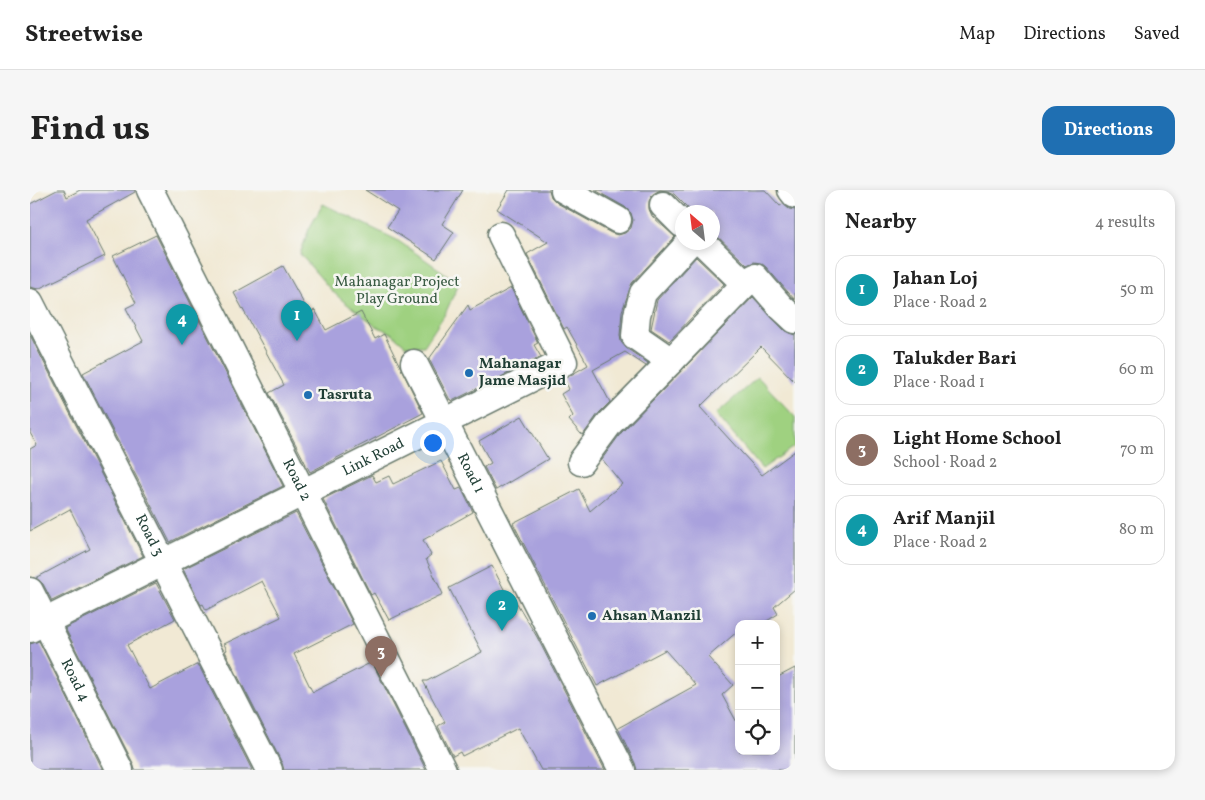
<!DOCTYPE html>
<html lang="en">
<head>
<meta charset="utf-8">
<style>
  body { margin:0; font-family:Vollkorn,serif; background:#f6f6f6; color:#222 }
  .controls { position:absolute; right:15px; bottom:15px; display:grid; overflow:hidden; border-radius:10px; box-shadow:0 2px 8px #0003 }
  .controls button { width:45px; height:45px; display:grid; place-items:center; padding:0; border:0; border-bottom:1px solid #e0e0e0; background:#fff; color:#222; font:25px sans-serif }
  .compass { position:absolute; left:645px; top:15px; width:45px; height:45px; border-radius:50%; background:#fff; box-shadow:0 2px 8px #0003; rotate:332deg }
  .you { position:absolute; left:402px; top:252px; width:18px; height:18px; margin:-12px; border:4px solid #fff; border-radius:50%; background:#1a73e8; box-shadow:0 0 0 8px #1a73e833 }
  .badge { display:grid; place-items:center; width:32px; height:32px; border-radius:50%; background:#1f6fb2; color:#fff; font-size:16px; font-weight:700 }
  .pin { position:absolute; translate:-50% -41px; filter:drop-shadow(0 1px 2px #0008) }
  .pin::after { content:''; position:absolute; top:26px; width:18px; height:15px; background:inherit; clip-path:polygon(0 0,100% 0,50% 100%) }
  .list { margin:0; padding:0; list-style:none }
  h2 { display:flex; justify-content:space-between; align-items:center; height:65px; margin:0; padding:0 20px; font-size:21px }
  h2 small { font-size:16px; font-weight:400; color:#767676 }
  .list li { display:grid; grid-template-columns:32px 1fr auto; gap:15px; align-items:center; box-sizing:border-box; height:70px; margin:0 10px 10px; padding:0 10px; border:1px solid #e0e0e0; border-radius:15px }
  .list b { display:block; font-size:19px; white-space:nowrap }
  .list p { margin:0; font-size:16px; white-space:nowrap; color:#767676 }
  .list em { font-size:16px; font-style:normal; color:#767676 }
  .icon { flex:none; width:28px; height:28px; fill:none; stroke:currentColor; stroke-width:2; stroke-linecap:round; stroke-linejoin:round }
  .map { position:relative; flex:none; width:765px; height:580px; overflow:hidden; border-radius:15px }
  header { display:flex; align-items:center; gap:30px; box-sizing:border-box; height:70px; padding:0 25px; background:#fff; border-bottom:1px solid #e0e0e0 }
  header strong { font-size:24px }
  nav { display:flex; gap:28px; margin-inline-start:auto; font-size:18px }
  .intro { display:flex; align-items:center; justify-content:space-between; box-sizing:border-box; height:120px; padding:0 30px }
  h1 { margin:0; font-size:35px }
  .button { padding:12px 22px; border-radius:15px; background:#1f6fb2; color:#fff; font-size:18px; font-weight:700 }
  main { display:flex; gap:30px; padding:0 30px }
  aside { flex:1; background:#fff; border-radius:15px; box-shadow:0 2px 8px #0003 }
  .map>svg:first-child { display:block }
</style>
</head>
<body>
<header>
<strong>Streetwise</strong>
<nav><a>Map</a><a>Directions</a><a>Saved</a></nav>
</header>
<div class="intro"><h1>Find us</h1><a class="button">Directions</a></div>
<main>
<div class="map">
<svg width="765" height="580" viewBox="0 0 765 580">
  <rect width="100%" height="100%" fill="#f6f6f2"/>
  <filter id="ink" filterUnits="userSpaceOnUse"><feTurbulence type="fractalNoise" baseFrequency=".02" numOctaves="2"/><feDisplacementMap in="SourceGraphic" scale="10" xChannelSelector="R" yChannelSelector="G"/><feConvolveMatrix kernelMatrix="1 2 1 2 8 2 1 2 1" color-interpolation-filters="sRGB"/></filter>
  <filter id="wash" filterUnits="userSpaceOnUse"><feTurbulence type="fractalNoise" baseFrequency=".0096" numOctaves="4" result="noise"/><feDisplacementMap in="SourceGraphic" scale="20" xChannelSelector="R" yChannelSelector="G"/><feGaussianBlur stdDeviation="1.12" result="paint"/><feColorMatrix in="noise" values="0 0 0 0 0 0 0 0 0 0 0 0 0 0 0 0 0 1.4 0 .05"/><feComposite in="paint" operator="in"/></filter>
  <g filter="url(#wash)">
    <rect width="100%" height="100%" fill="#f1e9d4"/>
    <g fill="#9fd180" stroke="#5f875a">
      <polygon points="293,14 367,50 429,93 415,124 394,156 376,156 361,143 348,137 313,111 301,100 270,64 279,39"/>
      <polygon points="728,187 765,227 765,256 732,279 686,224"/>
    </g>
    <g id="blocks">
      <g fill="#a9a1dd">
        <polygon points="27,0 34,0 37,7 50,0 105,0 105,2 56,29 75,66 8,99 0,97 0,14"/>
        <polygon points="335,0 433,0 412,34 424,42 406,69 357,37 368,21"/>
        <polygon points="479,0 519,0 521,7 527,13 581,43 588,45 595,43 601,38 603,30 601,23 595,17 565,0 735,0 750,16 753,14 759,19 765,20 765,110 736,77 731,73 724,72 717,75 682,41 682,22 662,22 644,4 637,1 630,0 623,4 619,11 619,19 622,26 645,47 602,93 592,121 590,145 591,152 596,158 618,173 616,176 595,162 563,180 580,212 568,224 553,245 551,244 539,230 543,226 531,204 539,199 534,189 558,175 537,137 534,139 497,64 518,52 467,19"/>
        <polygon points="126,45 253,296 140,352 53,183 113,151 96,118 106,113 83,66"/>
        <polygon points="666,67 694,94 639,151 621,139 627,110"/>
        <polygon points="253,76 279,123 285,120 296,140 331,122 345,149 354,144 393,223 280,282 239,203 254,195 204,103"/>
        <polygon points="481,98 508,153 504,155 511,167 422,211 421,209 420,210 399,169 438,115 440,120"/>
        <polygon points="723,107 755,141 765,145 765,192 731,157 670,217 732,285 765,261 765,399 744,417 748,424 732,434 709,434 709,440 678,467 703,495 692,505 709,536 709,561 746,561 746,488 765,478 765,580 607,580 605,573 588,538 666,495 635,460 567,496 483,333 549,299 560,321 592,294 572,269 591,243"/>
        <polygon points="0,145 113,366 22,411 13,394 6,388 60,359 40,319 0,341 0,259 7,255 0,243"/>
        <polygon points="492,226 518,269 466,300 454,277 461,273 449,251"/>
        <polygon points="411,271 426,300 431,298 443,322 393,350 401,365 396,369 413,404 359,430 344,403 341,405 293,309 342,285 346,292 359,286 363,294"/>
        <polygon points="266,323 323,434 264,464 282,501 283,502 342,472 396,580 254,580 252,573 195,461 197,460 194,454 251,427 232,391 176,420 173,414 171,415 153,379"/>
        <polygon points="462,376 478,407 482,405 507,447 575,580 511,580 488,538 432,566 430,562 423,566 408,536 415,532 393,491 397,491 452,462 419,398"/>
        <polygon points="126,393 145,429 97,455 120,499 168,474 222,580 105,580 103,573 35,438"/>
        <polygon points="9,451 73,580 0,580 0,454"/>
      </g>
    </g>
  </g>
  <g filter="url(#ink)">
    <use href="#blocks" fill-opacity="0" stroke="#68796c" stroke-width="1"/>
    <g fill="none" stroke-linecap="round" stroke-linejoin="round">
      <defs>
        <g id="minor">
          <path id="s1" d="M120,0L413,580"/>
          <polyline points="534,0 588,30"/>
          <polyline points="761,0 765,5"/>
          <polyline points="633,15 652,34"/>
          <polyline points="672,52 715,94 725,87 751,117 765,130"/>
          <path id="s2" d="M0,112L239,580"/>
          <polyline points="641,171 715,94"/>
          <path id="s3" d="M384,173L592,580"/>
          <polyline points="551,272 580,233 641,171 605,146 607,125 613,103 660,52"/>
          <path id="s4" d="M0,401L90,580"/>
          <path id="s5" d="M0,439L534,172L471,45"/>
        </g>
      </defs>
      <use href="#minor" stroke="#68796c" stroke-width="29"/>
      <use href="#minor" stroke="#fff" stroke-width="26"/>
    </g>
  </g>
  <g fill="#1f6fb2" stroke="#f6f6f2" stroke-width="2">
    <circle cx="439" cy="183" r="5"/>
    <circle cx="278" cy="205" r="5"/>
    <circle cx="562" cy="426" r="5"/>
  </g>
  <g text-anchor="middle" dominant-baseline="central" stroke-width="5" stroke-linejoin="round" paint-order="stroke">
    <g font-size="15" fill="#395b43" stroke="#f6f6f2">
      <text x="367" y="92">Mahanagar Project<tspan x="367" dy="17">Play Ground</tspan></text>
    </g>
    <g font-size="15" font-weight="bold" fill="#1f3d34" stroke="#f6f6f2" text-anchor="start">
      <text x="449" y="174">Mahanagar<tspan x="449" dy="17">Jame Masjid</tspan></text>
      <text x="288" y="205">Tasruta</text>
      <text x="572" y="426">Ahsan Manzil</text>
    </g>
    <g font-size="15" fill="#1f3d34" stroke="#f6f6f2">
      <text stroke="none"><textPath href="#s5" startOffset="384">Link Road</textPath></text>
      <text stroke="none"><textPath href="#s3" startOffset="124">Road 1</textPath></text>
      <text stroke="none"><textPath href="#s1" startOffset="325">Road 2</textPath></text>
      <text stroke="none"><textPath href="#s2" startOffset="262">Road 3</textPath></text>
      <text stroke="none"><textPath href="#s4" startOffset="100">Road 4</textPath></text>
    </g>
  </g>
</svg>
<div class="controls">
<button>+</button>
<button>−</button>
<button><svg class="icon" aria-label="locate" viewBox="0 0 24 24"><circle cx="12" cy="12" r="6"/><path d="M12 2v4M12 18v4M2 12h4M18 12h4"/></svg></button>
</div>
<svg class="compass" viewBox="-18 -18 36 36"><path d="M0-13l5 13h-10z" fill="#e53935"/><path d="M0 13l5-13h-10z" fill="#767676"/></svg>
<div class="you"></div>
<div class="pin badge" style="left:267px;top:151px;background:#0f9aa8">1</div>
<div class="pin badge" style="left:472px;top:441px;background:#0f9aa8">2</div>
<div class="pin badge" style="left:351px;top:487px;background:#8d6e63">3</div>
<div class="pin badge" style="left:152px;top:155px;background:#0f9aa8">4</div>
</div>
<aside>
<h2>Nearby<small>4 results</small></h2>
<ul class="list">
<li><span class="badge" style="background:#0f9aa8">1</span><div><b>Jahan Loj</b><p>Place · Road 2</p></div><em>50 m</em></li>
<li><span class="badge" style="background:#0f9aa8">2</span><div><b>Talukder Bari</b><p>Place · Road 1</p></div><em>60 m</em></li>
<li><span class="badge" style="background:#8d6e63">3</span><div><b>Light Home School</b><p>School · Road 2</p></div><em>70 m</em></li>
<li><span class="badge" style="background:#0f9aa8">4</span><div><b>Arif Manjil</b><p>Place · Road 2</p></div><em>80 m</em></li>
</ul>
</aside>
</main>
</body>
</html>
